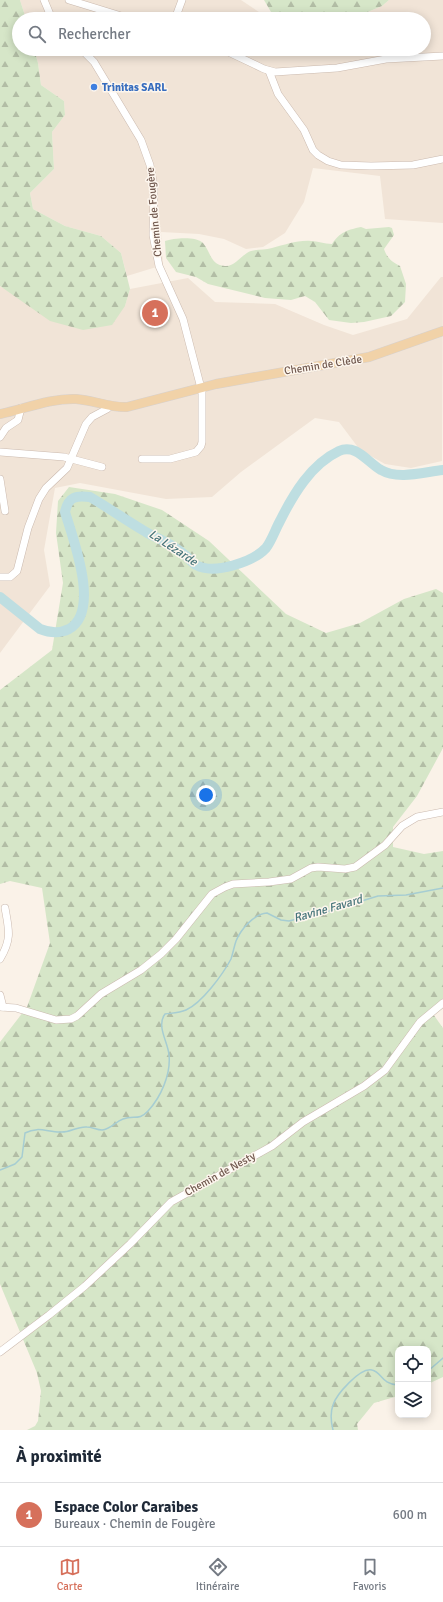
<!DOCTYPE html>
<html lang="fr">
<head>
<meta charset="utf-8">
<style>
  body { margin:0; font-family:Signika,sans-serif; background:#f6f6f7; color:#1f2937 }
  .controls { position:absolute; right:12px; bottom:12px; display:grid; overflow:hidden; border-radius:8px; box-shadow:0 2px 10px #0003 }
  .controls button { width:36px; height:36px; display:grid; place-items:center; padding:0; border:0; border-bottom:1px solid #e0e1e3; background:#fff; color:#1f2937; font:20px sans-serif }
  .you { position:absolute; left:206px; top:795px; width:14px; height:14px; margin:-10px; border:3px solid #fff; border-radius:50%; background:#1a73e8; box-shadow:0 0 0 6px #1a73e833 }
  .badge { display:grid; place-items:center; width:26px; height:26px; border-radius:50%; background:#d6705b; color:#fff; font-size:13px; font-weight:700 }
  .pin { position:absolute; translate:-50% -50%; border:2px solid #fff; box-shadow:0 1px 4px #0006 }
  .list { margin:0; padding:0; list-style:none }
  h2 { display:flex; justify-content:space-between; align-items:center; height:52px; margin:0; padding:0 16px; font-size:17px }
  h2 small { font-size:13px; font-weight:400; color:#747a83 }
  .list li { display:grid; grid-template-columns:26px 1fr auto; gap:12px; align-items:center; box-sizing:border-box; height:64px; padding:0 16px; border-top:1px solid #e0e1e3 }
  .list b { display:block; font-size:15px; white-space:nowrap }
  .list p { margin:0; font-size:13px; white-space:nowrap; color:#747a83 }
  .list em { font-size:13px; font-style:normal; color:#747a83 }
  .icon { flex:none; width:22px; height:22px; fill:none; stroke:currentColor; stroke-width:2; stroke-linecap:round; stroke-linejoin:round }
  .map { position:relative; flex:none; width:443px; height:1430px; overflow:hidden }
  .search { position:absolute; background:#fff; box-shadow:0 2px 10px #0003; left:12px; right:12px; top:12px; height:44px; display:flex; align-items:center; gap:10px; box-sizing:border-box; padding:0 14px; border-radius:22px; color:#747a83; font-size:15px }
  .sheet { height:116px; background:#fff }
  nav { display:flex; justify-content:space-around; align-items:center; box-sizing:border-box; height:56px; border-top:1px solid #e0e1e3; background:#fff; font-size:11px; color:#747a83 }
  nav a { display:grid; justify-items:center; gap:2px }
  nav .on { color:#d6705b }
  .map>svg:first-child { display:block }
</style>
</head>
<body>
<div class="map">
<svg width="443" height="1430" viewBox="0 0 443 1430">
  <defs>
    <pattern id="forest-firs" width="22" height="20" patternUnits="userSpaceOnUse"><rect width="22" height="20" fill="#d6e6c8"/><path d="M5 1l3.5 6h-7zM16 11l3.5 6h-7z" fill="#b2bda5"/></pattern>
  </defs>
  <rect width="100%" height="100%" fill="#faf2e8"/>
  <g fill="#f1e4d7">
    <polygon points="20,0 241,0 265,16 277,19 26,19"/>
    <polygon points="389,0 443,0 443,223 385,219 380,176 313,168 304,202 285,233 263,247 246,249 224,239 199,234 161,232 163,265 127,276 121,253 101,236 65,226 33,209 30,193 54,169 52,132 65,115 64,101 41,85 38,63 34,49 424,49 424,19 351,19 382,6"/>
    <polygon points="441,277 443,277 442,461 411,468 385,464 360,450 339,422 315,418 241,472 212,497 166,499 80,483 55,488 44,550 50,586 0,653 0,286 3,288 125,306 130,289 188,278 215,302 275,304 324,325 353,335 407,319"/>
  </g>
  <g fill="url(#forest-firs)">
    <polygon points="0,0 20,0 26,19 19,19 19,49 34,49 38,63 41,85 64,101 65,115 52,132 54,169 30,193 33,209 65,226 101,236 121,253 130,289 125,306 112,325 83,330 50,321 0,286"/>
    <polygon points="264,0 389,0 382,6 351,19 286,19 271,12"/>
    <path d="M361,227L366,229L389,227L392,228L394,235L384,249C387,258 392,262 400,266L406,284L405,302L391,316L364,322L351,323L329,320L315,302L305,296L291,300L265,298L208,284L196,277L176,272L166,258L165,241C174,238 196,236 203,243C211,252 210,265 225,266C235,267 242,254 251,251C258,249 265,250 272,248C285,245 297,240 311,241C318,241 324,244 332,244C340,232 347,230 361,227Z"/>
    <polygon points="69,487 115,494 162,510 209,541 286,614 326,633 360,623 404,599 436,589 443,593 443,748 417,796 393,827 393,847 424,854 443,851 443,1000 433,1014 443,1028 443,1377 428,1384 428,1349 398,1349 398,1396 374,1403 357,1424 358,1430 27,1430 35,1426 38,1421 41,1391 37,1373 0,1284 0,1042 27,1007 50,943 42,888 10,881 0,884 0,690 52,650 63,583 56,533 58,501"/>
  </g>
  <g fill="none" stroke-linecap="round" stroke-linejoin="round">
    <g stroke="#a6cdd2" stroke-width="1.5">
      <path d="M0,1170L15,1164L22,1157L25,1133C38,1126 47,1132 60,1132C70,1133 77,1126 87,1127C92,1127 97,1130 102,1130C111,1129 115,1122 123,1119C134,1115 139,1121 148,1111C161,1097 171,1074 169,1055C168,1042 156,1026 165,1014C172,1013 179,1013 186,1010C202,1003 223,974 231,959C233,953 234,947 236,941C241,929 254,914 267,913L281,920L289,921L329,911L378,896L406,895L443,888"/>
      <polyline points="428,1371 443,1358"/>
      <path d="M333,1430C331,1422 330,1413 333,1405C336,1395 360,1367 372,1370C382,1372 381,1384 398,1385"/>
    </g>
    <path stroke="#bedee1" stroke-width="10" d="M0,597L40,629C50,633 59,634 69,629C101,611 73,539 65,512C68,497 76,495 90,497C109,508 127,521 146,532C152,536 159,538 165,542C172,545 179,550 185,555C189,558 192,563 196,565C214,575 253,562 266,548C272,540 275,530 280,521C293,495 311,464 339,451C356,443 368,463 381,470C398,480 424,472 443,470"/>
    <defs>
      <g id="minor">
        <polyline points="44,0 52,19"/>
        <polyline points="69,0 131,19"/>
        <polyline points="175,19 182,0"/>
        <polyline points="81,49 94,62 141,140 150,165 154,187 153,235 159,266 183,319 202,392 202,442 201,446 196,452 170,459 142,459"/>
        <polyline points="222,49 264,69 275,72 337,68 386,59 443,56"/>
        <polyline points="269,71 278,94 304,130 313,150 318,155 328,161 341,165 371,166 413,165 443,159"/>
        <polyline points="0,437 6,428 18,420 21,408"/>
        <polyline points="0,452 64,457 102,467"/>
        <polyline points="0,479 5,511"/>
        <polyline points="0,577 10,577 17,571 28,528 39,499 46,488 67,468 86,424 92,417 107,409 110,406"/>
        <path d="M0,959C12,939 9,930 5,908"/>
        <polyline points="0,995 3,1007"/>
        <polyline points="0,1007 16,1008 56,1020 71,1019 77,1016 101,994 141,970 161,954 176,939 212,894 225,887 233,884 269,882 291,879 311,868 318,867 345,869 355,867 385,845 402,826 417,817 443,812"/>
        <polyline points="0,1352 49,1315 85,1286 130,1244 171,1202 272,1146 303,1122 364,1086 385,1070 420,1022 443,1003"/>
      </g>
      <path id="major" d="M0,414C25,409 50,398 76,399C93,400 110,408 127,407L216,384L369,357L443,331"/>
    </defs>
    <use href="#minor" stroke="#cbbaaf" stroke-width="8"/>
    <use href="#major" stroke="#d7d1ce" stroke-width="10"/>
    <use href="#minor" stroke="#fff" stroke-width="7"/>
    <use href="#major" stroke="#f1d2a8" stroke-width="9"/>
  </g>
  <circle fill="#3f7fe0" stroke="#fdf6ee" stroke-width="1.5" cx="94" cy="87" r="4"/>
  <g text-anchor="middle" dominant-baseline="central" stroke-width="3" stroke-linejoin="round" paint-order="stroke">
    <g font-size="11" font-weight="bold" fill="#366cbe" stroke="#fdf6ee" text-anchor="start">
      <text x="102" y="87">Trinitas SARL</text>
    </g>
    <g font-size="11" fill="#71594f" stroke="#fdf6ee">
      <text transform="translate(154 212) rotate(-95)">Chemin de Fougère</text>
      <text transform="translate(323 365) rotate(-9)">Chemin de Clède</text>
      <text transform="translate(220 1174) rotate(-29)">Chemin de Nesty</text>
    </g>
    <g font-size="12" font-style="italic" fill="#47757b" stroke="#fdf6ee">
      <text transform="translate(173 548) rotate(33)">La Lézarde</text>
      <text transform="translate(328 909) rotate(-16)">Ravine Favard</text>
    </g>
  </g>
</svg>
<div class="controls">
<button><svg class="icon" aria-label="locate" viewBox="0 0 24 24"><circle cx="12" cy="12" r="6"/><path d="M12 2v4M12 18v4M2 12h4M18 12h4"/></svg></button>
<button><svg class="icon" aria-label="layers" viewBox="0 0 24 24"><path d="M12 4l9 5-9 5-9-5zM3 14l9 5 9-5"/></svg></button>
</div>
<div class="you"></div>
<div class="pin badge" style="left:155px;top:313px">1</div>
<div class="search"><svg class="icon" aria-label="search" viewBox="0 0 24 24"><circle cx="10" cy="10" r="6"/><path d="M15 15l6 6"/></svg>Rechercher</div>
</div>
<section class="sheet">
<h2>À proximité<small></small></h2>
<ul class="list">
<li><span class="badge">1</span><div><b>Espace Color Caraibes</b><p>Bureaux · Chemin de Fougère</p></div><em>600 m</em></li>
</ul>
</section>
<nav>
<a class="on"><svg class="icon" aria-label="map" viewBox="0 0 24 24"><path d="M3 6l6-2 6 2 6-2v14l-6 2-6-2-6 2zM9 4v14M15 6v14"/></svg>Carte</a>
<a><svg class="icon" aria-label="directions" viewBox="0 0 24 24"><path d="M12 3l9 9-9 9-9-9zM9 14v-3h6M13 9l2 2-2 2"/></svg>Itinéraire</a>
<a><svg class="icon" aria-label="saved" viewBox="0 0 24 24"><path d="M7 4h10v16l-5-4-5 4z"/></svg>Favoris</a>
</nav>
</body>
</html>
